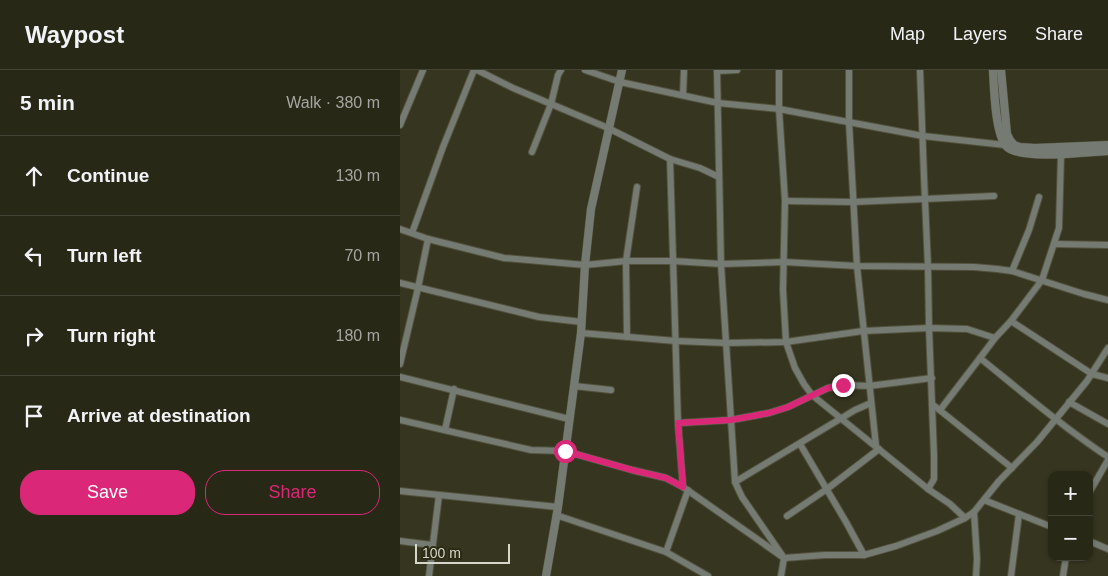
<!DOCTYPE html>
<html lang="en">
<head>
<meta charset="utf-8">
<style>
  body { margin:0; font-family:Helvetica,sans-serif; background:#303020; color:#f1f3f6 }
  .controls { position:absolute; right:15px; bottom:15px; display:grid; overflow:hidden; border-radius:10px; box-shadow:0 1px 4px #0004 }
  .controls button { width:45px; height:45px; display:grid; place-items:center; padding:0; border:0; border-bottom:1px solid #444436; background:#282817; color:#f1f3f6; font:25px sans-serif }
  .scale { position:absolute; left:15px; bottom:12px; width:95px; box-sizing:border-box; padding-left:5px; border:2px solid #d6d6c9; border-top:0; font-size:14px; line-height:18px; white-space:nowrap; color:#d6d6c9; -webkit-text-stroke:4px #2c2b16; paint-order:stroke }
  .stop { position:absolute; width:15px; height:15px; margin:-11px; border:4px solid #db2777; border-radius:50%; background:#fff }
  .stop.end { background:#db2777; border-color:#fff; box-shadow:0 1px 5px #0008 }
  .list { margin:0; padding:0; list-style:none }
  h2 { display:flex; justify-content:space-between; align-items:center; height:65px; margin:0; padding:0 20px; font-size:21px }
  h2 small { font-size:16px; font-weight:400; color:#a5a6a1 }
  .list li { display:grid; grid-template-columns:32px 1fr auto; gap:15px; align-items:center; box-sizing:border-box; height:80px; padding:0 20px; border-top:1px solid #444436 }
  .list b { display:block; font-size:19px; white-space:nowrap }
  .list em { font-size:16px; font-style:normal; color:#a5a6a1 }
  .actions { display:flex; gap:10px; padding:15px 20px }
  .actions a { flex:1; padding:11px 0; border:1px solid #db2777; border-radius:20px; text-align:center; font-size:18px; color:#db2777 }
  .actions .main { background:#db2777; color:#fff }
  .icon { flex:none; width:28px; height:28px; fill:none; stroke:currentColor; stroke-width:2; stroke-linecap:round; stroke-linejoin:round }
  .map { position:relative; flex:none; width:708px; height:506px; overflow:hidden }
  header { display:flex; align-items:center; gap:30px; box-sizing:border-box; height:70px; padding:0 25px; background:#282817; border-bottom:1px solid #444436 }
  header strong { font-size:24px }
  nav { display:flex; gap:28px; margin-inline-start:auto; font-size:18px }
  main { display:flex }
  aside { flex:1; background:#282817 }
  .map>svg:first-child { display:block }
</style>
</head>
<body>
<header>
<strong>Waypost</strong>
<nav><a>Map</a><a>Layers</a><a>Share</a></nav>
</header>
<main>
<aside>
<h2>5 min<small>Walk · 380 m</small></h2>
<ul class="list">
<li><svg class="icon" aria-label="ahead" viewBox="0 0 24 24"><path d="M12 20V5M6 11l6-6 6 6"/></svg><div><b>Continue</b></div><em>130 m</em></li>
<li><svg class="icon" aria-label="left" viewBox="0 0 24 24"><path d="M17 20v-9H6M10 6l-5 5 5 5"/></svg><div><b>Turn left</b></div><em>70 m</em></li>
<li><svg class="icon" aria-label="right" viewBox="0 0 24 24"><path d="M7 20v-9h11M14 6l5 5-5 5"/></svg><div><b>Turn right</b></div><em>180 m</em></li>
<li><svg class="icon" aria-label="arrive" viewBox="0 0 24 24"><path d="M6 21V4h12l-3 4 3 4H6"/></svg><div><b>Arrive at destination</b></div></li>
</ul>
<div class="actions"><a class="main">Save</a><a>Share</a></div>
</aside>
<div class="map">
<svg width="708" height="506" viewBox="0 0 708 506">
  <rect width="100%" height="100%" fill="#36351f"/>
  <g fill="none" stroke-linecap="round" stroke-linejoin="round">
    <defs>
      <g id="minor">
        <polyline points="77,0 113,18 208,58 270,89 300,98 319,107"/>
        <polyline points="185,0 220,12 318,33 379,39 523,66 605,75"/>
        <polyline points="317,0 321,194 335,412 342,427 384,488 381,506"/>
        <polyline points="379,0 379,39 385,131 383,220 386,272 395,298 404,314 412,325 528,419 550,434 565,448"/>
        <polyline points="449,0 449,52 457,196 476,376"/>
        <polyline points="520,0 524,107 528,197 529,258 534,386 534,409 528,419"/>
        <polyline points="317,1 337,0"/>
        <polyline points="283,25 284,0"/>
        <polyline points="0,55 23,0"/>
        <polyline points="132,82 151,34 158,5 161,0"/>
        <polyline points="270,89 278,353 283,417"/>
        <polyline points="385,131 453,132 594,126"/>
        <polyline points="0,159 28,169 104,188 185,195 226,191 273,191 321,194 384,192 457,196 574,197 597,199 612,201 684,224 708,230"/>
        <polyline points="12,163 43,77 74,0"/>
        <polyline points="654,174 708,175"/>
        <polyline points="612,201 629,160 639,127"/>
        <polyline points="0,213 139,247 182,252"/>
        <polyline points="611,251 642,210 659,158 661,84"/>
        <polyline points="181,263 276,271 326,273 386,272 463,261 529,258 567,259 595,268 611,251 692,304 708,308"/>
        <polyline points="227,267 226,191 237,117"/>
        <path d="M595,268L580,288C622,322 663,357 708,387"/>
        <polyline points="0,294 18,218 28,169"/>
        <polyline points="0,307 169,349"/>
        <polyline points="174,316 211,320"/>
        <polyline points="669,332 708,354"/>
        <polyline points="532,334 612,398"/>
        <polyline points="540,340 580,288"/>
        <polyline points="0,350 131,380 165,381 232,400 266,408 283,417 384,488 425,485 464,485 496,476 537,461 565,448 574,442 599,411 637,372 687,311 708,278"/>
        <polyline points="278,353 331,350 369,343 388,337 428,318 443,315 469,316 532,308"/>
        <polyline points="45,360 54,319"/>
        <polyline points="400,374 446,452 464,485"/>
        <polyline points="335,412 455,340 471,333"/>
        <polyline points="0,421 158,437"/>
        <polyline points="689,423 708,390"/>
        <polyline points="584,430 652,457"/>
        <polyline points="574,442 577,489 576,506"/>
        <polyline points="156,445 266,482 308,506"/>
        <polyline points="387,446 427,419 479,379"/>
        <polyline points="0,471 32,475"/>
        <polyline points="689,471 708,479"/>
        <polyline points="266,482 288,420"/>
        <polyline points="29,506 39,425"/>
        <polyline points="611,506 619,444"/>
        <polyline points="663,506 666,487"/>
      </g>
      <g id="tertiary">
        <path d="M593,0C594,18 595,63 606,76C618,91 688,82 708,81"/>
        <polyline points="601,0 607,64 610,70 614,75 620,77 635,78 708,75"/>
        <polyline points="146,506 158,437 181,263 185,195 191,139 222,0"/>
      </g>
    </defs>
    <use href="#minor" stroke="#53523e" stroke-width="8"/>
    <use href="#tertiary" stroke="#53523e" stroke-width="9"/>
    <use href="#minor" stroke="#757b72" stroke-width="6"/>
    <use href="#tertiary" stroke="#757b72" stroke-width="8"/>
  </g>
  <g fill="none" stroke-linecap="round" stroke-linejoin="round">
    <polyline stroke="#db2777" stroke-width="6" points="165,381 232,400 266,408 283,417 278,353 331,350 369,343 388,337 428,318 443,315"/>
  </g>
</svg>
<div class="controls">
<button>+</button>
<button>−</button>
</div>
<div class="scale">100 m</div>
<div class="stop" style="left:165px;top:381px"></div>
<div class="stop end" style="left:443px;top:315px"></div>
</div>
</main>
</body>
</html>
